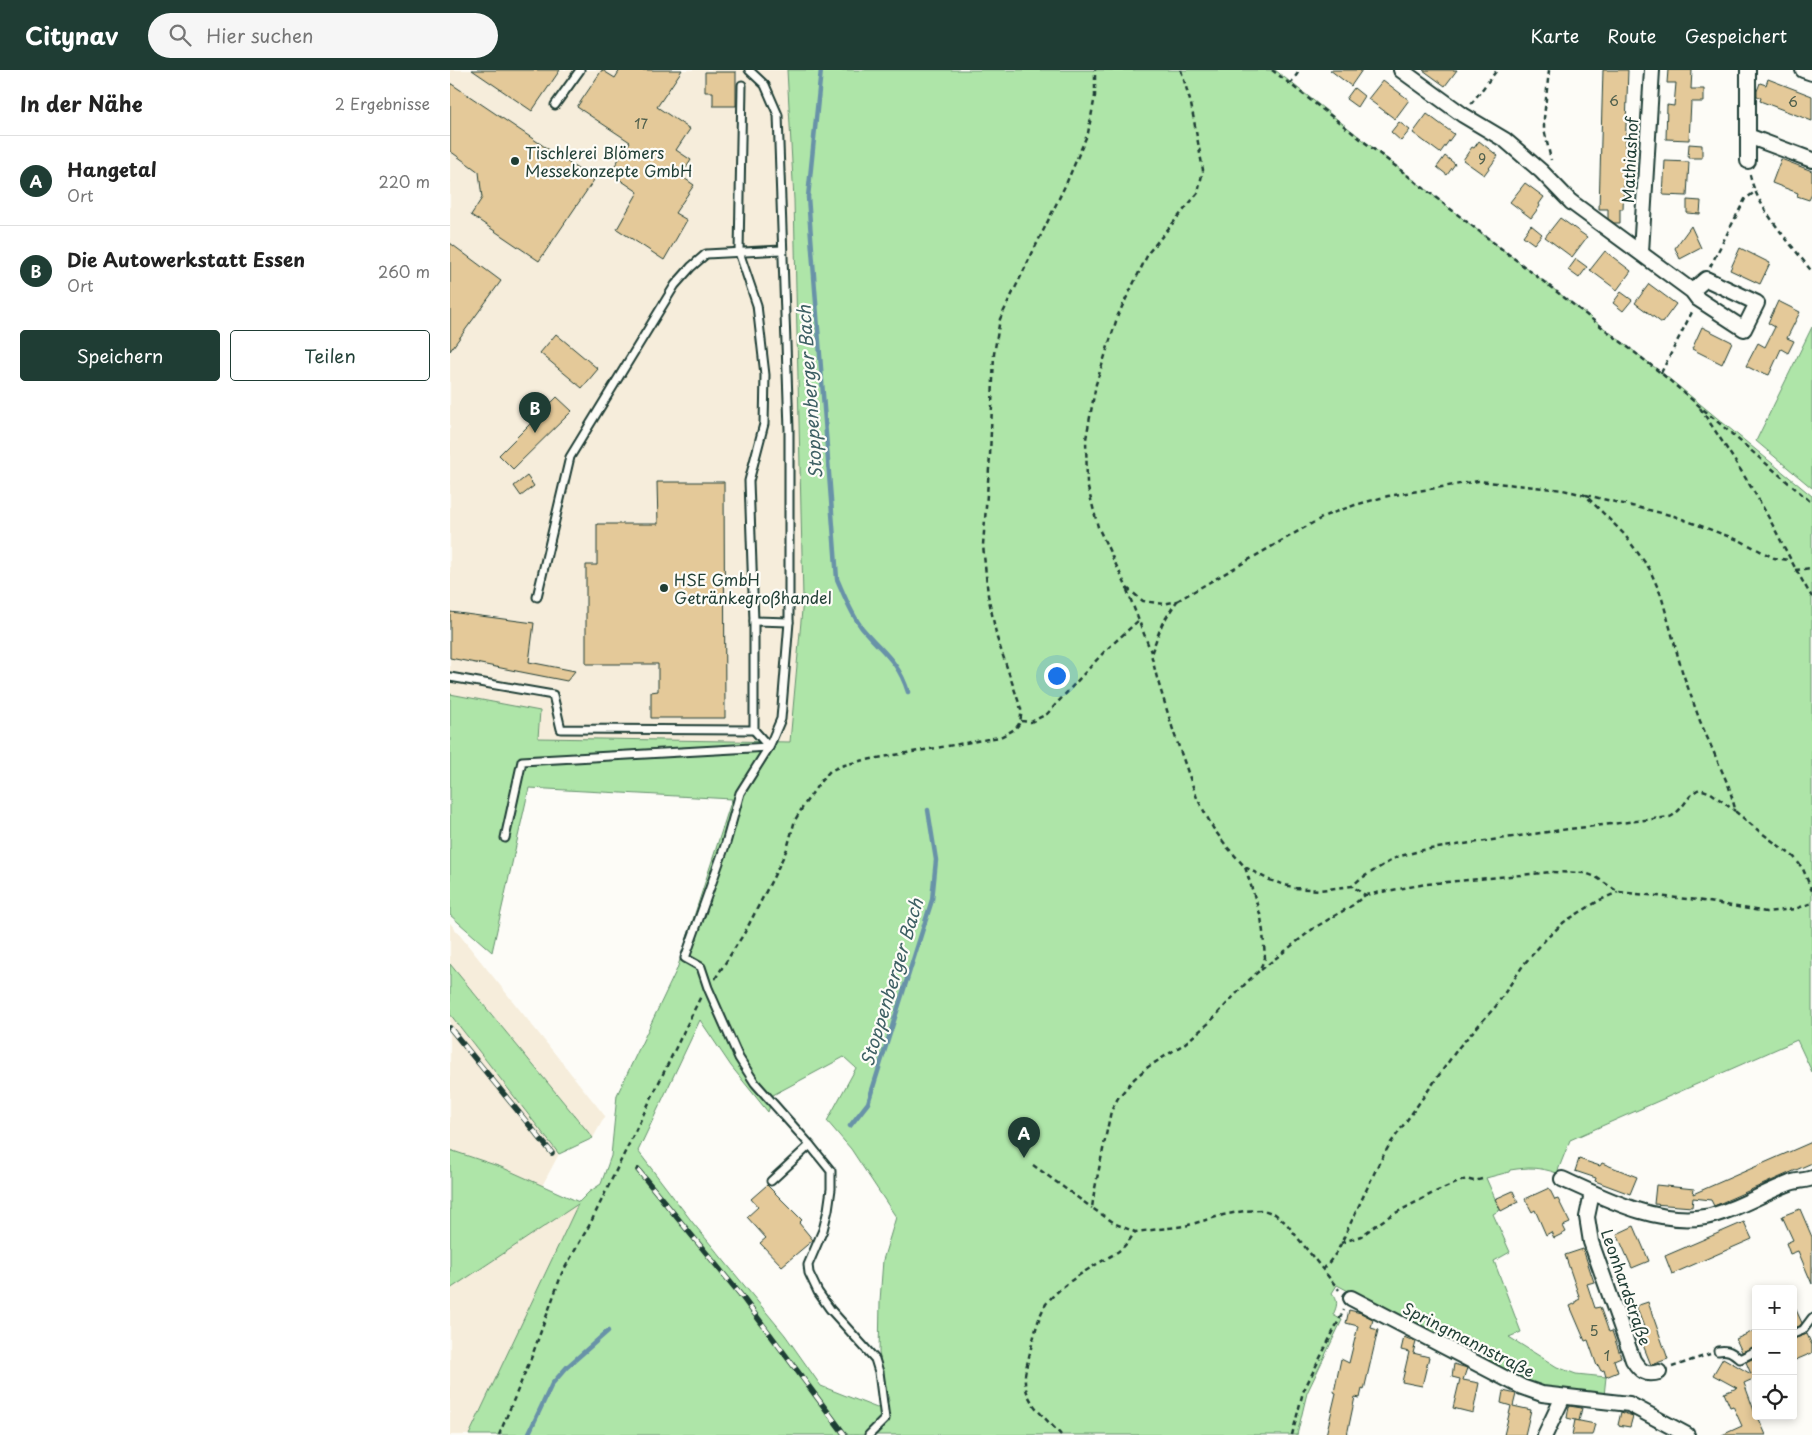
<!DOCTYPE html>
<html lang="de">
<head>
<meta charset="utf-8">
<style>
  body { margin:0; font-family:"Playpen Sans",sans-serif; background:#f6f6f6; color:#222 }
  .controls { position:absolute; right:15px; bottom:15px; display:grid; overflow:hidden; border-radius:5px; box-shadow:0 2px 8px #0003 }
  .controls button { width:45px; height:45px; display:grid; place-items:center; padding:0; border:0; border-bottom:1px solid #e0e0e0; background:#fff; color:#222; font:25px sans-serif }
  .you { position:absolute; left:606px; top:605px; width:18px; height:18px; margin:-12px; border:4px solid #fff; border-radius:50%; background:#1a73e8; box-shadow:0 0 0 8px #1a73e833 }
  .badge { display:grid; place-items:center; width:32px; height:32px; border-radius:50%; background:#1f3d34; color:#fff; font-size:16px; font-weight:700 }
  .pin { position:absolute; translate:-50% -41px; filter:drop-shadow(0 1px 2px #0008) }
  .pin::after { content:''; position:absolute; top:26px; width:18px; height:15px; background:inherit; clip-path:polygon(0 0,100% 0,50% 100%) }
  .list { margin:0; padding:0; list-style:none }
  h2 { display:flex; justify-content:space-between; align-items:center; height:65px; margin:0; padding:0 20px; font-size:21px }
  h2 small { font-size:16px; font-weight:400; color:#767676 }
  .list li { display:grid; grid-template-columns:32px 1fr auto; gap:15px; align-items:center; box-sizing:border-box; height:90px; padding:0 20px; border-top:1px solid #e0e0e0 }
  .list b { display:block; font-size:19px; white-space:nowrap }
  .list p { margin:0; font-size:16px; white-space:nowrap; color:#767676 }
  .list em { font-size:16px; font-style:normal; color:#767676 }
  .actions { display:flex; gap:10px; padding:15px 20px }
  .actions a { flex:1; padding:11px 0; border:1px solid #1f3d34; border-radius:5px; text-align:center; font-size:18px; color:#1f3d34 }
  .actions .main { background:#1f3d34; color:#fff }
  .icon { flex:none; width:28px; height:28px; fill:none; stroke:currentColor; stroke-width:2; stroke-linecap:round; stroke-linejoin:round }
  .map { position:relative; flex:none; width:1362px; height:1365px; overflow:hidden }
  header { display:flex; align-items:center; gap:30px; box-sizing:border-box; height:70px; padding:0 25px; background:#1f3d34; color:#fff }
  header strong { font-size:24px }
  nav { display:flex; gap:28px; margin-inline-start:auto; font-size:18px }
  .search { width:350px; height:45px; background:#f6f6f6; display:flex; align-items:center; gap:12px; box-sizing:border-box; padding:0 18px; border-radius:28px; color:#767676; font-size:19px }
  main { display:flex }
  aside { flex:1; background:#fff }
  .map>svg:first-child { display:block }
</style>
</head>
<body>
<header>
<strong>Citynav</strong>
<div class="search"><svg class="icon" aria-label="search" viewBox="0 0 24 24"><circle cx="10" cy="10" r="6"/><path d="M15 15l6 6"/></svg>Hier suchen</div>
<nav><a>Karte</a><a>Route</a><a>Gespeichert</a></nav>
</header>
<main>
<aside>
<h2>In der Nähe<small>2 Ergebnisse</small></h2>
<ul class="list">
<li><span class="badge">A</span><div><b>Hangetal</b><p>Ort</p></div><em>220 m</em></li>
<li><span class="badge">B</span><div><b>Die Autowerkstatt Essen</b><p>Ort</p></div><em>260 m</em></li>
</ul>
<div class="actions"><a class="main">Speichern</a><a>Teilen</a></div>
</aside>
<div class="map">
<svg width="1362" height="1365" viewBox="0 0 1362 1365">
  <rect width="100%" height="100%" fill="#fdfcf7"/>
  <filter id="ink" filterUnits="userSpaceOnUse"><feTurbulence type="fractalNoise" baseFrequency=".02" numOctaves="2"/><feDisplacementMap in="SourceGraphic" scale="10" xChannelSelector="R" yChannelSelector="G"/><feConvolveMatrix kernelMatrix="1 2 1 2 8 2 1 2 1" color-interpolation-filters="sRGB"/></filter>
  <g filter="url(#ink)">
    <g fill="#f6eddb">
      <polygon points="0,0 337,0 344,130 353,529 340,672 87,668 90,641 0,624"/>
      <polygon points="0,853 155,1046 143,1068 0,894"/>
      <polygon points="0,944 109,1084 92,1116 51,1097 0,1080"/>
      <polygon points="129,1133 19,1365 0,1365 0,1219"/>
    </g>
    <g fill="#aee5a8" stroke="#66916e" fill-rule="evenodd">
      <path d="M337,0H825L1008,145L1216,306L1362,426V1002L1347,970L1120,1070L1107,1103C1088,1097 1080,1097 1060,1100L1059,1102L1036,1108L1050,1140L1043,1144L1060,1182L1044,1191L1071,1262L1059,1267L1107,1297L1126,1304L1156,1307L1154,1326L1100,1320L1076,1313L1041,1296L1037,1281L1011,1267L1014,1282L887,1215L882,1223C889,1231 887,1236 883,1245L892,1250L857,1323L847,1365H19L128,1134L0,1219V1080L51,1097L129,1132L139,1122L151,1114L161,1086L167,1025L227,899L282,729L79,718L42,882L0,845V624L90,641L88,668L340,672L353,529L344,130ZM250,950L281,996L318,1042L323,1025L394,987L406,998L377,1051L401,1079L446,1147L433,1190L430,1231L429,1283L439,1331L427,1338L371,1316L335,1265L243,1153L188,1081Z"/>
      <polygon points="1362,257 1362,418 1306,371"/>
      <polygon points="0,894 143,1068 109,1084 0,944"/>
    </g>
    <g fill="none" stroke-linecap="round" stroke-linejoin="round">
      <g stroke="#6892a8" stroke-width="4.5">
        <path d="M371,0L358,127L387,509C394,525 401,544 412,558C432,582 448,590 458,622"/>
        <polyline points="400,1056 418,1033 482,830 486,790 478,740"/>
        <polyline points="78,1365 102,1314 117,1297 158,1261"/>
      </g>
    </g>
    <g fill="#e4c999" stroke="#1f3d34">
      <polygon points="22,0 110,0 82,41"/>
      <polygon points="152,0 165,8 170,0 232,0 207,37 240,59 226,80 241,90 231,106 244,115 225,143 237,150 214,190 167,159 188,122 160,103 180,72 127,37"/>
      <polygon points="880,0 912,0 901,16"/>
      <polygon points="973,0 1007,0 995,16"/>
      <polygon points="1153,0 1178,0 1173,139 1170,139 1170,153 1164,153 1158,149 1158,139 1149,139"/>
      <polygon points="1218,0 1242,0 1241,19 1254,19 1254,32 1241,32 1239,70 1216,69 1217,35 1224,36 1226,13 1217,13"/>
      <polygon points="255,2 286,2 286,36 263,36 263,22 255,22"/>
      <polygon points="1318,9 1362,26 1362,51 1310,31 1311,28 1307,26 1307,21 1310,13 1316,15"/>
      <polygon points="933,10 959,30 945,49 918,29"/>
      <polygon points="0,13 144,110 89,191 21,145 32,128 29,102 0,81"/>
      <polygon points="904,18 914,26 907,37 896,29"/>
      <polygon points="977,44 1004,64 990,83 963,63"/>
      <polygon points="949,52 960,60 951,71 941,62"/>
      <polygon points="1029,71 1048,86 1034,105 1013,90 1022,77 1024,78"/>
      <polygon points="1239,74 1252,75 1252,88 1238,88"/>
      <polygon points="995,86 1005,94 997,105 987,97"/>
      <polygon points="1331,89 1362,101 1362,124 1359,130 1347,126 1348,123 1322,113"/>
      <polygon points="1215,91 1239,92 1237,126 1213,125"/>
      <polygon points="1075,113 1094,127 1089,134 1090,136 1081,148 1060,132"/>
      <polygon points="1237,130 1251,131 1250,144 1237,143"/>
      <polygon points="1110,148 1137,167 1122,187 1095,167"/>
      <polygon points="1081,155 1092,164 1084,174 1073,166"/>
      <polygon points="1241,156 1251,178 1230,189 1225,178"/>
      <polygon points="0,173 51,211 0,281"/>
      <polygon points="1290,178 1320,193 1310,214 1280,200"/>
      <polygon points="1155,181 1181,201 1167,220 1140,200"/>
      <polygon points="1126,189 1137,197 1129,208 1118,200"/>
      <polygon points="1199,214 1226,234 1212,253 1185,233"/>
      <polygon points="1171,222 1182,230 1173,241 1163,233"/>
      <polygon points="1328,231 1350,242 1337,268 1344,271 1338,283 1331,279 1319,305 1311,302 1310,303 1296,296 1308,273 1315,277 1325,257 1318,253"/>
      <polygon points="1252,257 1282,272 1272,294 1242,279"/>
      <polygon points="106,264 148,299 132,318 90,283"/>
      <polygon points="107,327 122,341 63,399 49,385"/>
      <polygon points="77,406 84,416 71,426 64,416"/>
      <polygon points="207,412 274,412 275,648 201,648 201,622 208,621 208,594 136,594 136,495 147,495 147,454 208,454"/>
      <polygon points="0,542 84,553 79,592 125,601 117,611 0,588"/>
      <polygon points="1362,1072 1362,1093 1264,1136 1261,1130 1243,1128 1242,1137 1204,1134 1206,1115 1244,1119 1243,1124"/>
      <polygon points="1129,1089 1150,1096 1152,1093 1187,1107 1180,1124 1145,1111 1146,1108 1125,1101"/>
      <polygon points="317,1115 352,1150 349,1153 363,1170 332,1196 310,1173 316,1168 297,1147 308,1137 301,1129"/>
      <polygon points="1099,1118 1105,1130 1108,1129 1120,1153 1113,1156 1116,1162 1104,1168 1101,1162 1096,1165 1085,1140 1082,1142 1075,1129"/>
      <polygon points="1063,1121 1068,1132 1051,1141 1045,1129"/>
      <polygon points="1350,1139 1362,1167 1362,1214 1348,1181 1340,1184 1336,1173 1343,1170 1332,1146"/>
      <polygon points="1294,1152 1302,1169 1222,1204 1215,1186"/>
      <polygon points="1184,1156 1199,1191 1182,1198 1167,1164"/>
      <polygon points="1133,1179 1144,1212 1137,1214 1145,1238 1150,1237 1159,1262 1162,1261 1171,1287 1164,1290 1168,1302 1156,1307 1154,1300 1151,1301 1148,1295 1147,1296 1138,1270 1135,1271 1120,1236 1126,1233 1126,1231 1130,1229 1115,1185"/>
      <polygon points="1198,1232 1218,1289 1201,1295 1187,1260 1194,1257 1186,1236"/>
      <polygon points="1343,1233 1352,1253 1350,1256 1343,1258"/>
      <polygon points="899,1240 911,1243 923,1249 921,1258 928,1260 914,1320 912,1319 910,1328 905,1327 897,1365 876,1365 886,1323 884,1322 891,1289 899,1293 908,1256 896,1253"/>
      <polygon points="1306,1260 1306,1276 1292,1282 1286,1269"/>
      <polygon points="1357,1264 1362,1275 1362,1283 1343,1291 1343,1269"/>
      <polygon points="954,1267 966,1272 963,1283 979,1287 972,1316 952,1312 959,1282 951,1280"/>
      <polygon points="1306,1287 1306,1314 1303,1309 1294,1313 1306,1346 1309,1349 1316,1365 1272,1365 1292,1356 1283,1336 1280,1337 1274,1323 1287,1318 1263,1305 1273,1288 1301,1304 1296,1292"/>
      <polygon points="1004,1294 1017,1298 1013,1310 1029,1313 1023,1343 1003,1338 1010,1309 1002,1307"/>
      <polygon points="1053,1321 1066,1324 1063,1336 1081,1340 1075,1365 1054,1365 1061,1336 1051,1333"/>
      <polygon points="1119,1336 1132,1338 1129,1351 1117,1348"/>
      <polygon points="1171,1342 1183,1346 1180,1357 1168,1355"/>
      <polygon points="1125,1350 1145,1354 1142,1365 1122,1365"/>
    </g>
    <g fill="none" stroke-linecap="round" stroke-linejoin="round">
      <defs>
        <g id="lane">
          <polyline points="299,0 315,15 328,45 339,359 339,552 331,649 319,677 290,723 276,773 235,888 251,897 258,918 289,988 305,1013 360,1075 381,1101 381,1119 378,1140 373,1160 358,1195 359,1203 368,1222 380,1239 425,1289 429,1302 435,1349 419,1365"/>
          <polyline points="292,15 289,182 307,235 315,305 314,354 299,411 304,551 304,660 319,677"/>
          <polyline points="105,35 130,0"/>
          <polyline points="87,527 120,387 225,215 241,197 256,184 332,180"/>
          <polyline points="304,551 339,552"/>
          <polyline points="0,607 103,625 111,659 304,660"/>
          <polyline points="55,768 72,691 319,677"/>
          <polyline points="321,1111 360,1075"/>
          <polyline points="1343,1264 1353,1260 1362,1248"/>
          <path d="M1268,1281C1278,1279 1282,1282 1290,1289L1306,1281"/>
        </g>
        <g id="street">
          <polyline points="951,0 1013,45 1055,70 1091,101 1121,132 1242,221 1248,229 1294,259 1307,233 1256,209 1242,221"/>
          <polyline points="1353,0 1362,3"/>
          <polyline points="1298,66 1362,90"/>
          <polyline points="1298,91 1298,0"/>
          <polyline points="1191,182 1202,0"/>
          <path d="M1112,1109C1155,1128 1205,1155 1255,1147C1280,1143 1315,1122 1340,1113C1347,1110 1355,1111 1362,1108"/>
          <path d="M1142,1123L1137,1147L1141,1172L1183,1290C1190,1301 1196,1306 1209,1302"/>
          <polyline points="901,1228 1072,1317 1092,1324 1179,1334 1237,1365"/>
          <polyline points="1095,1365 1113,1327"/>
        </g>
      </defs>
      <use href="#lane" stroke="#1f3d34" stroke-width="11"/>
      <use href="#street" stroke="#1f3d34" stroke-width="18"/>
      <g stroke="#1f3d34" stroke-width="2.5" stroke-dasharray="5 4" stroke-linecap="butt">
        <polyline points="731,0 741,34 753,100 748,123 699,182 668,245 646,314 636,369 637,414 648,457 677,518 693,531 714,534 727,531 712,554 701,584 707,608 724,663 747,728 763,758 778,778 795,797 811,847 813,862 815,888 809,901 797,912 759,953 734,974 698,997 684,1009 668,1028 661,1041 644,1123 642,1138 666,1154 685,1162 735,1156 773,1145 794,1141 813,1140 825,1144 836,1153 889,1220"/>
        <polyline points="822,0 1211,303 1362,433"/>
        <polyline points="1099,0 1094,48 1094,59 1101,90"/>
        <polyline points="840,14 850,0"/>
        <polyline points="1021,34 1047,0"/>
        <path d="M1300,105C1307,139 1341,173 1362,202"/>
        <polyline points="1260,197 1295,129 1305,122"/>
        <polyline points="1211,303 1242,242"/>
        <path d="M1250,338C1272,371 1294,404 1314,439C1330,468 1344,498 1362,527"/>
        <polyline points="1136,425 1224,446 1291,471 1324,488 1339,490"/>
        <polyline points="1345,500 1362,498"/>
        <polyline points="677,520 701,582"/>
        <polyline points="727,531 852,459 877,445 905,435 938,426 1028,411 1113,420 1135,425 1174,464 1199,498 1211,525 1232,601 1250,651 1279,717 1286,742 1309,761 1344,787 1353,799 1362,821"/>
        <polyline points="571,651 581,652 597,644 654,582 689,550"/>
        <path d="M795,797L819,810L845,818L870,820L902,816L910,809L947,787L973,780L1111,760L1220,747C1235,739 1237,724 1250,719L1261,723L1285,741"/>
        <polyline points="915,825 976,814 1102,802 1135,803 1146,807 1168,822 1247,830 1316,842 1345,839 1362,833"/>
        <polyline points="811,900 864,858 903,835 915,825 902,816"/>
        <path d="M265,909L295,862L327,800L337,779L345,750L354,735L370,712L380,701L391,696L410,691L550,667C566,659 572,657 571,639L547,568L538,525L533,475L540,386L544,284L550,249L616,114L638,63L645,26V0"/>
        <polyline points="583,1095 642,1138"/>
        <polyline points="891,1173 911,1166 938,1147 983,1123 1016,1109 1024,1111 1032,1109"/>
        <polyline points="873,1200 887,1182 929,1093 940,1074 1009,977 1046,936 1074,894 1096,869 1114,852 1150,830 1168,822"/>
        <polyline points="1222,1297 1260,1284"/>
        <polyline points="49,1365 82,1286 112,1203 140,1154 251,926"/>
        <path d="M611,1365C598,1350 576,1334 575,1312C574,1301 579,1289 581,1278C585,1263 588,1247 596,1234C608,1218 630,1204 647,1194C667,1182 671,1183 685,1162"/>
        <polyline points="842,1365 853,1322 894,1240"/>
      </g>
      <use href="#lane" stroke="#fdfcf7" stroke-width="7"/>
      <use href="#street" stroke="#fdfcf7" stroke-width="14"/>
      <defs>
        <g id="rail">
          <polyline points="0,958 102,1083"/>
          <polyline points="188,1100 290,1224 395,1365"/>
        </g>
      </defs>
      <use href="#rail" stroke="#1f3d34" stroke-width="5.5"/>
      <use href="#rail" stroke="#fdfcf7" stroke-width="4" stroke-dasharray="11" stroke-linecap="butt"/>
    </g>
  </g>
  <g fill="#1f3d34" stroke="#fdfcf7" stroke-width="2">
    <circle cx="65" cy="91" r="5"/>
    <circle cx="214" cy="518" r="5"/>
  </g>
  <g text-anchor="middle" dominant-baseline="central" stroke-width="4.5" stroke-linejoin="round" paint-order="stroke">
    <g font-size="14" fill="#50604d">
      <text x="1164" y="30">6</text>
      <text x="1343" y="31">6</text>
      <text x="191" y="53">17</text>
      <text x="1032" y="88">9</text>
      <text x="1144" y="1260">5</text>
      <text x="1157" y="1285">1</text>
    </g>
    <g font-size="16" fill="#1f3d34" stroke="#fdfcf7" text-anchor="start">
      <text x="75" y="82">Tischlerei Blömers<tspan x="75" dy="18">Messekonzepte GmbH</tspan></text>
      <text x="224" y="509">HSE GmbH<tspan x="224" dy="18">Getränkegroßhandel</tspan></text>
    </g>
    <g font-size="16" fill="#1f3d34" stroke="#fdfcf7">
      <text transform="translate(1179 90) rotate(-87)">Mathiashof</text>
      <text transform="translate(1177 1217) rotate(71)">Leonhardstraße</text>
      <text transform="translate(1019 1269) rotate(27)">Springmannstraße</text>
    </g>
    <g font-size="18" font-style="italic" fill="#3e6064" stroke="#fdfcf7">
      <text transform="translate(359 322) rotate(-94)">Stoppenberger Bach</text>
      <text transform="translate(441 912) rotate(-73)">Stoppenberger Bach</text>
    </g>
  </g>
</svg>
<div class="controls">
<button>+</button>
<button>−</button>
<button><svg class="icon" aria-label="locate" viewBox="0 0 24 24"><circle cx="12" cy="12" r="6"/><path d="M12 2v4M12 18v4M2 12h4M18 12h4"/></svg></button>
</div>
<div class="you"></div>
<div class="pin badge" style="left:574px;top:1088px">A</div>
<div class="pin badge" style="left:85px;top:363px">B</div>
</div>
</main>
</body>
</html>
